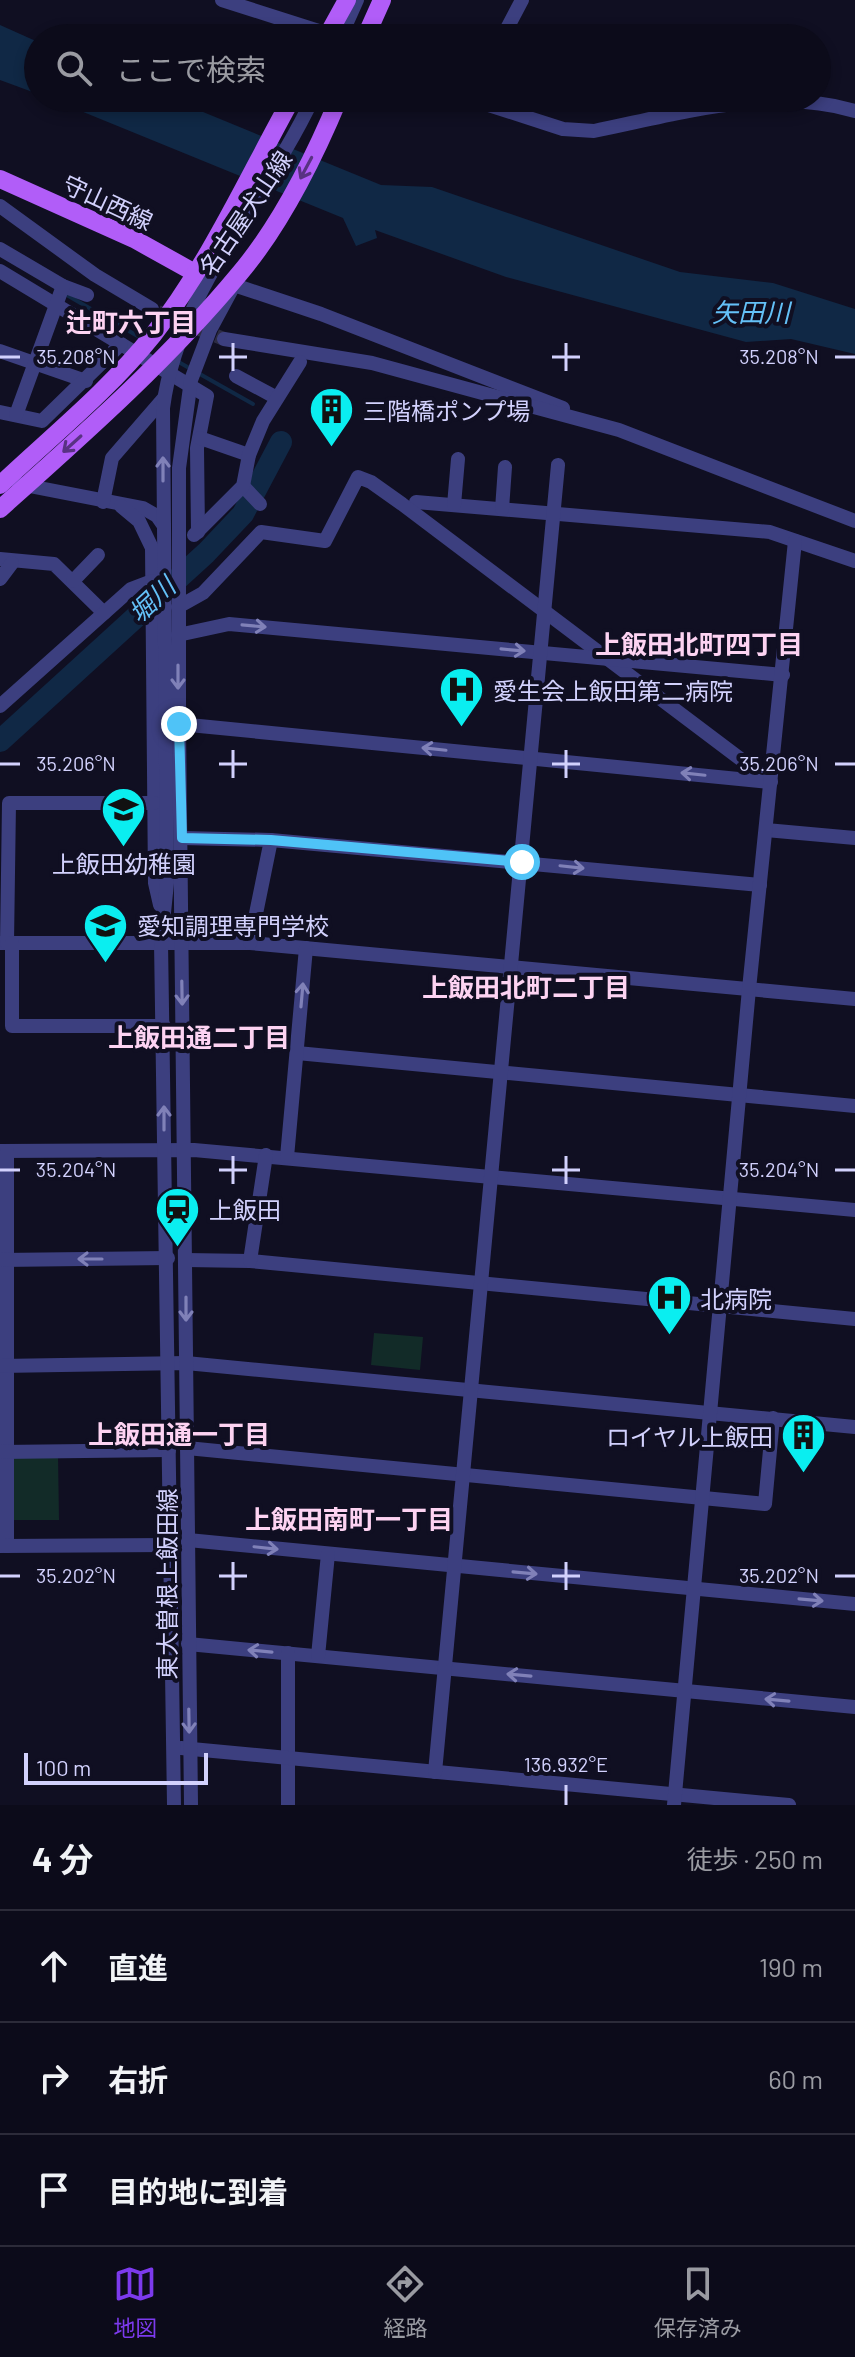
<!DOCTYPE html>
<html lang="ja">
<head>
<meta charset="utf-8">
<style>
  body { margin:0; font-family:Barlow,"Noto Sans JP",sans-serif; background:#1a1927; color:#f1f3f6 }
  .scale { position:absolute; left:24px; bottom:20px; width:184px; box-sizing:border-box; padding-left:8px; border:4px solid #d2d1fd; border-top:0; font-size:22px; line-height:28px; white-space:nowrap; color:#d2d1fd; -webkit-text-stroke:6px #100f22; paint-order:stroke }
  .stop { position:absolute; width:24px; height:24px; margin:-18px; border:6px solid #4fc3f7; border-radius:50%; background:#fff }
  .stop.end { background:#4fc3f7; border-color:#fff; box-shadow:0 2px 8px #0008 }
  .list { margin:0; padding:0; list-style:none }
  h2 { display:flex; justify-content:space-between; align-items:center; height:104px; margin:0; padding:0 32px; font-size:34px }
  h2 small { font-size:26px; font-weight:400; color:#9a9ba2 }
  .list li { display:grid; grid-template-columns:52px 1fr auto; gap:24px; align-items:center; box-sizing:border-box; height:112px; padding:0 32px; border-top:2px solid #2c2b39 }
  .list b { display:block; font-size:30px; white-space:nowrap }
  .list em { font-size:26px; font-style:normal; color:#9a9ba2 }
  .icon { flex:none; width:44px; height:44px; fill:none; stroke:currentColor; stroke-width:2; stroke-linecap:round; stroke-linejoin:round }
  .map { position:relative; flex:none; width:855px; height:1805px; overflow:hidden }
  .search { position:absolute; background:#0c0b1a; box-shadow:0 4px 12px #0003; left:24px; right:24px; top:24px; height:88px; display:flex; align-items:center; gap:20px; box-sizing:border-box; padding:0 28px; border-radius:44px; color:#9a9ba2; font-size:30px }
  .sheet { height:440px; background:#0c0b1a }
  nav { display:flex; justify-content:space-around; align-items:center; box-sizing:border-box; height:112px; border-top:2px solid #2c2b39; background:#0c0b1a; font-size:22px; color:#9a9ba2 }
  nav a { display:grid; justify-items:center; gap:4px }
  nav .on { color:#7c3aed }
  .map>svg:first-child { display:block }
</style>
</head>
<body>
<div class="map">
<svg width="855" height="1805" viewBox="0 0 855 1805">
  <rect width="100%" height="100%" fill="#100f22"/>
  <g fill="#122b28">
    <polygon points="374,1333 423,1337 420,1370 371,1365"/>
    <polygon points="11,1455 58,1455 59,1520 11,1520"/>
  </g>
  <g fill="#102845">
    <polygon points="0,25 38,42 38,94 0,80"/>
    <polygon points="49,98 169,98 381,185 432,187 680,272 773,283 855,309 855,354 791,339 746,342 506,277 375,230 377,238 356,246 343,218"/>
  </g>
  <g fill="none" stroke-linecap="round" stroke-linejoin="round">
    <g stroke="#102845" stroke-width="4">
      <polyline points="65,294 141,338"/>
      <polyline points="175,360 253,404"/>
    </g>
    <polyline stroke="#102845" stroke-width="22" points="0,741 206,553 243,514 281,442"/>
    <polyline stroke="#2d2c43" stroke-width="14" stroke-dasharray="14 7" stroke-linecap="butt" points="158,312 224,339"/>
    <g stroke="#3c3f7f" stroke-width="14">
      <polyline points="222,0 328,34"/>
      <polyline points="340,38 357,0"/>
      <polyline points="502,38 522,0"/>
      <path d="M467,98L563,129L594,131C678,114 770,86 855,111"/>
      <polyline points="0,206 95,275 152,309"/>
      <polyline points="0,249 63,286 87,295"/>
      <polyline points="0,271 207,396 197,448 198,532"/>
      <polyline points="234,285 321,314 563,408"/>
      <polyline points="224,339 372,363 619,430 855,521"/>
      <polyline points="0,351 86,381"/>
      <polyline points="236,376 277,398"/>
      <polyline points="0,412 42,421 121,344"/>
      <polyline points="16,415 63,286"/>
      <polyline points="200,438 249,455"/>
      <polyline points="19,484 143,508 157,516 164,526"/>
      <polyline points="243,486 260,504"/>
      <polyline points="103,502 112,458 164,398"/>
      <polyline points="416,502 770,532 855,561"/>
      <polyline points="454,505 458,459"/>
      <polyline points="121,506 139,521 152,548 155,883 160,905"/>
      <polyline points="502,509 505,467"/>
      <polyline points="194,535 243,486 249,455 263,421 300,362"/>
      <polyline points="0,559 54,564 104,613"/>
      <polyline points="0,579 12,563"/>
      <polyline points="73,581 98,555"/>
      <polyline points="178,607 203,593 261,532 325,541 358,477 371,482 402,504 771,782"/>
      <polyline points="178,635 229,624 783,675"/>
      <polyline points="0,706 131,589 152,581"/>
      <polyline points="179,724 770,782"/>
      <polyline points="766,830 855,838"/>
      <polyline points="182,838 271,840 760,885"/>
      <polyline points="0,943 250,943 855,999"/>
      <polyline points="7,943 9,803 154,803"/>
      <polyline points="12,943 12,1026 164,1026"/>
      <polyline points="250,943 271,840"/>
      <polyline points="297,1053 855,1106"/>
      <polyline points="0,1151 194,1150 855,1210"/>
      <polyline points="7,1151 7,1546"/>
      <polyline points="287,1157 306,948"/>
      <polyline points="1,1260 168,1258"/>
      <polyline points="186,1260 250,1261 855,1319"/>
      <polyline points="250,1261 266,1155"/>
      <polyline points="0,1366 186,1363 855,1427"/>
      <polyline points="187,1448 765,1504 773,1418"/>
      <polyline points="1,1452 169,1450"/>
      <polyline points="188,1540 855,1604"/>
      <polyline points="0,1546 170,1545"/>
      <polyline points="188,1644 855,1707"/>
      <polyline points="288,1653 288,1805"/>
      <polyline points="318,1656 328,1554"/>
      <polyline points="181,1748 789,1805"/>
      <polyline points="435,1772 558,465"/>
      <path d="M174,1805L161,942L167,883L163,408C178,291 264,202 313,98"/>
      <polyline points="191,1805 179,724 179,468 191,380 210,330 231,291"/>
      <polyline points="674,1805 749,989 795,541"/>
    </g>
    <g stroke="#b15df8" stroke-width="18">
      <polyline points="326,38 347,0"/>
      <polyline points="365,38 382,0"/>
      <polyline points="0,179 134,239 195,273"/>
      <path d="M0,485C52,436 108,391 153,335C209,264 248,177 292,98"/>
      <path d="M0,509C84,434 168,360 240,273C282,223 314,158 339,98"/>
    </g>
  </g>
  <defs><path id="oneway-shaft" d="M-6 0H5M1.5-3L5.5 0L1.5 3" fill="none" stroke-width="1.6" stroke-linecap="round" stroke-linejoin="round" transform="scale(2)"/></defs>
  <g stroke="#583282">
    <use href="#oneway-shaft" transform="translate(306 168) rotate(118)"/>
    <use href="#oneway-shaft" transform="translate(72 444) rotate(138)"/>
  </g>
  <g stroke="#8081b8">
    <use href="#oneway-shaft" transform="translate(163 469) rotate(-90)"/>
    <use href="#oneway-shaft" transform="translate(254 626) rotate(5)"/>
    <use href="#oneway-shaft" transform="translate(513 650) rotate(5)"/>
    <use href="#oneway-shaft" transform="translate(178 677) rotate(90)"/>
    <use href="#oneway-shaft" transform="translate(434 749) rotate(-174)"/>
    <use href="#oneway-shaft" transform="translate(693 774) rotate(-174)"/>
    <use href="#oneway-shaft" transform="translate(572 867) rotate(6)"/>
    <use href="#oneway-shaft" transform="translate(182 993) rotate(89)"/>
    <use href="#oneway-shaft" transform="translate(302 995) rotate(-85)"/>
    <use href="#oneway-shaft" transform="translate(164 1118) rotate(-90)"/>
    <use href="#oneway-shaft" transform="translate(90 1259) rotate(180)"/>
    <use href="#oneway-shaft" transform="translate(186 1309) rotate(90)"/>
    <use href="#oneway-shaft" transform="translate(266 1548) rotate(6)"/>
    <use href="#oneway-shaft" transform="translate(525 1573) rotate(5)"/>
    <use href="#oneway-shaft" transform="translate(811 1600) rotate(5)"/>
    <use href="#oneway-shaft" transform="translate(260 1651) rotate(-175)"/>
    <use href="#oneway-shaft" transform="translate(519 1675) rotate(-175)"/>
    <use href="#oneway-shaft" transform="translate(777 1700) rotate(-175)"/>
    <use href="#oneway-shaft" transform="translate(189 1721) rotate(89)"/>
  </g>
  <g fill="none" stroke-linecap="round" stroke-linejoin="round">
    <polyline stroke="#4fc3f7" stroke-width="10" points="179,724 182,838 271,840 522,862"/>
  </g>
  <path fill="none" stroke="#d2d1fd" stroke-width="3" d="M233,343V371M566,343V371M0,357H20M219,357H247M552,357H580M835,357H855M233,750V778M566,750V778M0,764H20M219,764H247M552,764H580M835,764H855M233,1156V1184M566,1156V1184M0,1170H20M219,1170H247M552,1170H580M835,1170H855M233,1562V1590M566,1562V1590M0,1576H20M219,1576H247M552,1576H580M835,1576H855M566,1785V1805"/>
  <defs>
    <symbol id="building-pin" viewBox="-11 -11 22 30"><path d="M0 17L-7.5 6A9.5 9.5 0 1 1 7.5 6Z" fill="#0aeef0" stroke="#100f22"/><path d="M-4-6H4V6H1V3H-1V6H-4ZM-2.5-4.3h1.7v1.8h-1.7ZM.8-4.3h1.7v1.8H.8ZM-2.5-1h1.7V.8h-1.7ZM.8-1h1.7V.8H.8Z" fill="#111"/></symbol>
    <symbol id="hospital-pin" viewBox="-11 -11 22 30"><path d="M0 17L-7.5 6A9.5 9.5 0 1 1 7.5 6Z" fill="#0aeef0" stroke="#100f22"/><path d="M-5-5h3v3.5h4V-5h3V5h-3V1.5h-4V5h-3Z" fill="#111"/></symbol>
    <symbol id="school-pin" viewBox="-11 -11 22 30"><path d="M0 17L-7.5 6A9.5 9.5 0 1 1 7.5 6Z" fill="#0aeef0" stroke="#100f22"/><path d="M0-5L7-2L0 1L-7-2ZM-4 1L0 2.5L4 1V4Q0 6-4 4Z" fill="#111"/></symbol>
    <symbol id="station-pin" viewBox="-11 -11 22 30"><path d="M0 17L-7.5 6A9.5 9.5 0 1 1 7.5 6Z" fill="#0aeef0" stroke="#100f22"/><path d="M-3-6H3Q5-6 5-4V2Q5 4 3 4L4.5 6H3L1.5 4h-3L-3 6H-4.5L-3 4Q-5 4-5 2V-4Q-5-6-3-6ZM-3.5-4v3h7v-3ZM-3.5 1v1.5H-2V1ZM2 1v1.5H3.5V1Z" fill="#111"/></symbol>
  </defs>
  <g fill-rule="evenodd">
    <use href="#building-pin" x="306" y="384" width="51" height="69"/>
    <use href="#hospital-pin" x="436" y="664" width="51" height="69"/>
    <use href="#school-pin" x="98" y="784" width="51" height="69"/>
    <use href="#school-pin" x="80" y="900" width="51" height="69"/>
    <use href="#station-pin" x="152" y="1184" width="51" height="69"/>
    <use href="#hospital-pin" x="644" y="1272" width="51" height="69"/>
    <use href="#building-pin" x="778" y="1410" width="51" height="69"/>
  </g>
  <g text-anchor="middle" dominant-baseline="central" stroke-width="8" stroke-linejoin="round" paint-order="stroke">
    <g font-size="24" fill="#d2d1fd" stroke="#100f22">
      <text transform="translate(108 202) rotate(25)">守山西線</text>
      <text transform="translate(245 213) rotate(-56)">名古屋犬山線</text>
      <text transform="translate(166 1584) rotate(-90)">東大曽根上飯田線</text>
    </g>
    <g font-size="24" fill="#d2d1fd" stroke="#100f22" text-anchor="start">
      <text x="363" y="410">三階橋ポンプ場</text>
      <text x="493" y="690">愛生会上飯田第二病院</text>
      <text x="124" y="863" text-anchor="middle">上飯田幼稚園</text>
      <text x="137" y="925">愛知調理専門学校</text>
      <text x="209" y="1209">上飯田</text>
      <text x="700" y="1298">北病院</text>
      <text x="773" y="1436" text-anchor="end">ロイヤル上飯田</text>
    </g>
    <g font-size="26" font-style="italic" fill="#64c1f8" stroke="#100f22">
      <text x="751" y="311">矢田川</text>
      <text transform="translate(151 599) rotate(-43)">堀川</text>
    </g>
    <g font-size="26" font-weight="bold" fill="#fdd3f2" stroke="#100f22">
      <text x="131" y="321">辻町六丁目</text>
      <text x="699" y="643">上飯田北町四丁目</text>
      <text x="526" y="986">上飯田北町二丁目</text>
      <text x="199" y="1036">上飯田通二丁目</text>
      <text x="179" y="1433">上飯田通一丁目</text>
      <text x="349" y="1518">上飯田南町一丁目</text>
    </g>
  </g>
  <g font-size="20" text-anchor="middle" fill="#d2d1fd" stroke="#100f22" stroke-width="8" stroke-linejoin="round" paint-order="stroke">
    <text x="76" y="364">35.208°N</text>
    <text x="779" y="364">35.208°N</text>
    <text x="76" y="771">35.206°N</text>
    <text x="779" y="771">35.206°N</text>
    <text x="76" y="1177">35.204°N</text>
    <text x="779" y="1177">35.204°N</text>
    <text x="76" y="1583">35.202°N</text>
    <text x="779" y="1583">35.202°N</text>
    <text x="566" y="1772">136.932°E</text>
  </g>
</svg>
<div class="scale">100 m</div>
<div class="stop" style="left:522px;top:862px"></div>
<div class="stop end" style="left:179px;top:724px"></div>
<div class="search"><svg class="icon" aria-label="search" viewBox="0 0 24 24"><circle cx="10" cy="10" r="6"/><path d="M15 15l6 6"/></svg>ここで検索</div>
</div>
<section class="sheet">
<h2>4 分<small>徒歩 · 250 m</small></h2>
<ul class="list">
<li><svg class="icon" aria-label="ahead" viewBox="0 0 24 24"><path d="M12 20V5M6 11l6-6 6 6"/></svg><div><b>直進</b></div><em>190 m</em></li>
<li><svg class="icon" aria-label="right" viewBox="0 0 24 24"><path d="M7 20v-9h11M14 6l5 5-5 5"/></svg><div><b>右折</b></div><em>60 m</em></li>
<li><svg class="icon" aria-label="arrive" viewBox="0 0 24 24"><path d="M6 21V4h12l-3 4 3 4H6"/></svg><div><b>目的地に到着</b></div></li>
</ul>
</section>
<nav>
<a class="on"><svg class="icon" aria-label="map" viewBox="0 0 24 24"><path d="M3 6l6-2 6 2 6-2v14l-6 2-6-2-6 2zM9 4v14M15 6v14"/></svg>地図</a>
<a><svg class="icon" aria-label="directions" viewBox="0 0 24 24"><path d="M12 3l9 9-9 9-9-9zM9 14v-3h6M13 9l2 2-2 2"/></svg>経路</a>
<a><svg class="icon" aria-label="saved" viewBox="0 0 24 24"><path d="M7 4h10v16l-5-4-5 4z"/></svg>保存済み</a>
</nav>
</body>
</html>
